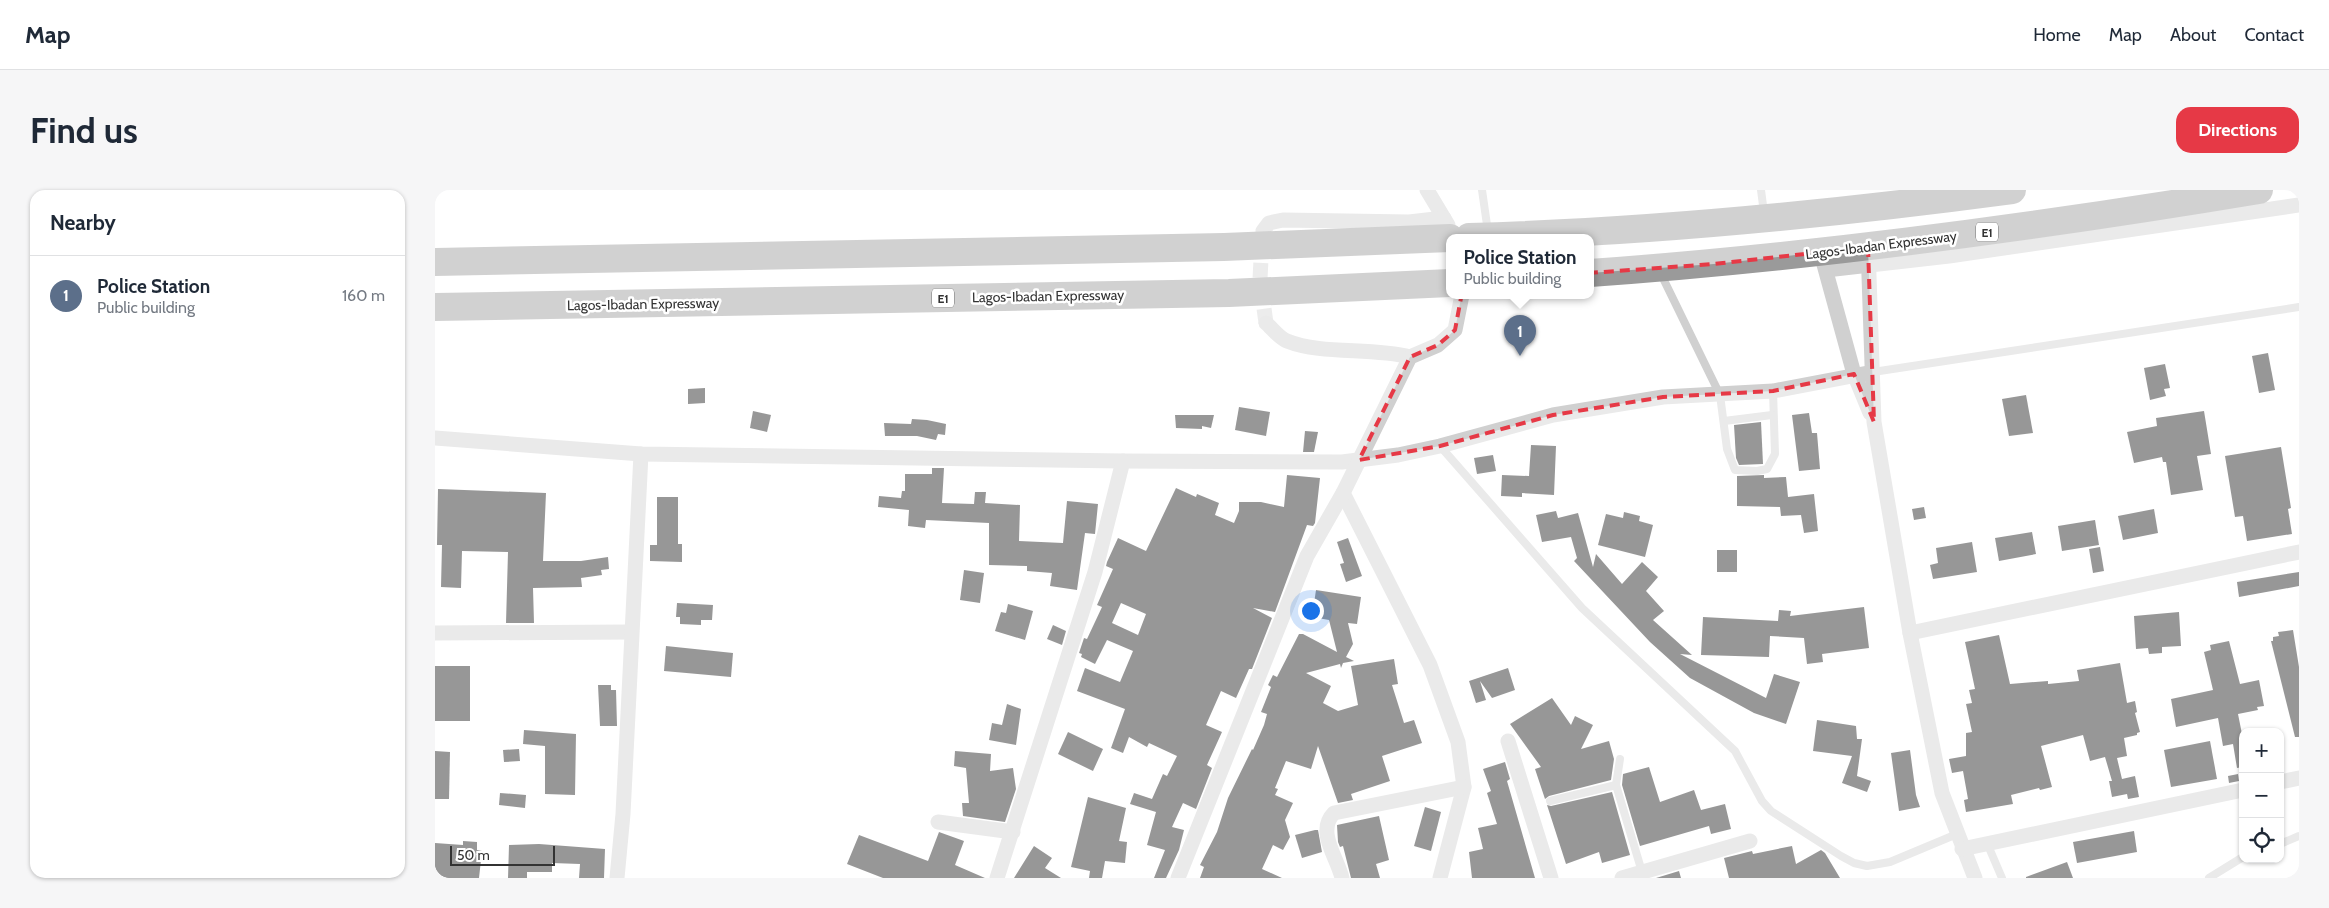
<!DOCTYPE html>
<html lang="en">
<head>
<meta charset="utf-8">
<style>
  body { margin:0; font-family:Cabin,sans-serif; background:#f6f6f7; color:#1f2937 }
  .controls { position:absolute; right:15px; bottom:15px; display:grid; overflow:hidden; border-radius:10px; box-shadow:0 1px 4px #0004 }
  .controls button { width:45px; height:45px; display:grid; place-items:center; padding:0; border:0; border-bottom:1px solid #e0e1e3; background:#fff; color:#1f2937; font:25px sans-serif }
  .scale { position:absolute; left:15px; bottom:12px; width:105px; box-sizing:border-box; padding-left:5px; border:2px solid #333; border-top:0; font-size:14px; line-height:18px; white-space:nowrap; color:#333; -webkit-text-stroke:4px #fff; paint-order:stroke }
  .you { position:absolute; left:875px; top:420px; width:18px; height:18px; margin:-12px; border:4px solid #fff; border-radius:50%; background:#1a73e8; box-shadow:0 0 0 8px #1a73e833 }
  .badge { display:grid; place-items:center; width:32px; height:32px; border-radius:50%; background:#e63946; color:#fff; font-size:16px; font-weight:700 }
  .pin { position:absolute; translate:-50% -41px; filter:drop-shadow(0 1px 2px #0008) }
  .pin::after { content:''; position:absolute; top:26px; width:18px; height:15px; background:inherit; clip-path:polygon(0 0,100% 0,50% 100%) }
  .popup { position:absolute; left:1011px; top:44px; width:148px; height:65px; box-sizing:border-box; display:grid; place-content:center; border-radius:10px; background:#fff; filter:drop-shadow(0 1px 4px #0005); font-size:16px; white-space:nowrap; color:#747a83 }
  .popup b { font-size:19px; color:#1f2937 }
  .popup::after { content:''; position:absolute; left:50%; top:100%; margin-left:-10px; border:10px solid transparent; border-top-color:#fff }
  .list { margin:0; padding:0; list-style:none }
  h2 { display:flex; justify-content:space-between; align-items:center; height:65px; margin:0; padding:0 20px; font-size:21px }
  h2 small { font-size:16px; font-weight:400; color:#747a83 }
  .list li { display:grid; grid-template-columns:32px 1fr auto; gap:15px; align-items:center; box-sizing:border-box; height:80px; padding:0 20px; border-top:1px solid #e0e1e3 }
  .list b { display:block; font-size:19px; white-space:nowrap }
  .list p { margin:0; font-size:16px; white-space:nowrap; color:#747a83 }
  .list em { font-size:16px; font-style:normal; color:#747a83 }
  .icon { flex:none; width:28px; height:28px; fill:none; stroke:currentColor; stroke-width:2; stroke-linecap:round; stroke-linejoin:round }
  .map { position:relative; flex:none; width:1864px; height:688px; overflow:hidden; border-radius:15px }
  header { display:flex; align-items:center; gap:30px; box-sizing:border-box; height:70px; padding:0 25px; background:#fff; border-bottom:1px solid #e0e1e3 }
  header strong { font-size:24px }
  nav { display:flex; gap:28px; margin-inline-start:auto; font-size:18px }
  .intro { display:flex; align-items:center; justify-content:space-between; box-sizing:border-box; height:120px; padding:0 30px }
  h1 { margin:0; font-size:35px }
  .button { padding:12px 22px; border-radius:15px; background:#e63946; color:#fff; font-size:18px; font-weight:700 }
  main { display:flex; gap:30px; padding:0 30px }
  aside { flex:1; background:#fff; border-radius:15px; box-shadow:0 1px 4px #0004 }
  .map>svg:first-child { display:block }
</style>
</head>
<body>
<header>
<strong>Map</strong>
<nav><a>Home</a><a>Map</a><a>About</a><a>Contact</a></nav>
</header>
<div class="intro"><h1>Find us</h1><a class="button">Directions</a></div>
<main>
<aside>
<h2>Nearby<small></small></h2>
<ul class="list">
<li><span class="badge" style="background:#5c6f8a">1</span><div><b>Police Station</b><p>Public building</p></div><em>160 m</em></li>
</ul>
</aside>
<div class="map">
<svg width="1864" height="688" viewBox="0 0 1864 688">
  <rect width="100%" height="100%" fill="#fff"/>
  <g fill="#1a1a1a" fill-rule="evenodd">
    <polygon points="1833,163 1840,200 1824,203 1817,166"/>
    <polygon points="1730,174 1735,198 1729,199 1731,206 1715,210 1709,178"/>
    <polygon points="270,198 270,213 253,214 253,199"/>
    <polygon points="1591,205 1598,243 1574,246 1567,209"/>
    <polygon points="804,217 835,222 831,246 800,240"/>
    <polygon points="318,221 336,225 332,242 315,238"/>
    <polygon points="1769,221 1776,264 1762,266 1768,300 1736,305 1731,272 1728,272 1727,267 1699,273 1692,242 1722,236 1721,228"/>
    <polygon points="1374,223 1377,243 1382,243 1385,279 1364,281 1357,225"/>
    <polygon points="740,225 779,225 776,238 767,236 767,239 741,238"/>
    <polygon points="477,229 492,230 511,234 510,245 503,244 501,250 482,246 450,246 449,233 476,234"/>
    <polygon points="1326,232 1328,274 1304,275 1301,268 1299,235"/>
    <polygon points="870,241 883,242 879,262 868,262"/>
    <polygon points="1096,255 1121,256 1119,305 1087,303 1087,307 1066,306 1067,285 1094,286"/>
    <polygon points="1846,257 1856,318 1853,319 1857,344 1812,351 1808,326 1800,327 1790,266"/>
    <polygon points="1058,265 1061,281 1042,284 1039,268"/>
    <polygon points="497,278 509,278 507,313 539,314 540,302 551,302 550,313 585,315 584,351 628,353 632,311 663,314 660,344 650,343 642,400 615,396 617,383 592,381 592,376 554,375 554,333 491,330 490,338 473,336 474,320 443,317 444,306 466,308 467,301 470,301 470,284 497,284"/>
    <path d="M852,285L885,288L880,333L878,336L872,335L840,422L818,418L837,428L817,479H814L801,508L786,501L771,535L787,542L772,575L777,578L761,619L748,613L737,637L749,640L744,660L731,688H719L730,660L712,655L721,622L695,614L699,603L717,609L728,584L732,586L742,566L714,553L712,557L694,547L688,563L676,558L690,519L642,501L650,478L685,492L698,461L672,450L660,474L646,467L647,464L644,463L649,448L652,449L667,417L662,415L678,379L671,376L672,372L683,348L711,361L741,298L761,307L762,304L784,313L780,325L799,333L804,321V312H826L849,317ZM686,413L711,424L703,445L677,433Z"/>
    <polygon points="1329,285 1329,288 1351,287 1353,307 1379,304 1383,341 1369,343 1366,325 1346,326 1345,317 1302,316 1302,286"/>
    <polygon points="3,299 111,303 108,371 146,371 173,367 174,379 166,380 167,385 146,388 147,397 98,398 99,433 71,433 73,362 27,361 26,398 6,397 7,355 2,355"/>
    <polygon points="222,307 243,307 243,354 247,354 247,372 215,371 215,355 222,355"/>
    <polygon points="1489,317 1491,328 1479,330 1477,319"/>
    <polygon points="1719,319 1723,343 1688,350 1683,326"/>
    <polygon points="1121,321 1123,328 1143,323 1158,377 1161,364 1187,394 1207,372 1223,387 1211,401 1229,421 1218,430 1257,465 1245,464 1331,508 1339,484 1365,492 1351,534 1319,523 1255,488 1215,452 1139,371 1142,368 1136,347 1107,352 1101,325"/>
    <polygon points="1189,322 1205,326 1204,331 1218,335 1210,367 1163,355 1171,324 1188,328"/>
    <polygon points="1660,330 1664,355 1627,361 1623,336"/>
    <polygon points="1597,342 1601,364 1564,371 1560,348"/>
    <polygon points="913,348 927,386 911,392 905,374 909,373 902,352"/>
    <polygon points="1537,352 1542,382 1498,389 1495,375 1503,373 1501,358"/>
    <polygon points="1665,357 1669,381 1658,383 1654,359"/>
    <rect x="1282" y="360" width="20" height="22"/>
    <polygon points="529,380 549,383 545,413 525,410"/>
    <polygon points="1864,382 1864,396 1804,407 1802,392"/>
    <polygon points="881,400 926,407 922,434 913,433 918,454 911,467 919,471 908,473 906,478 905,474 871,483 896,496 888,513 903,521 923,515 916,476 959,469 963,494 957,495 969,533 979,530 987,553 947,566 955,591 916,604 918,610 903,613 883,556 876,579 851,571 840,598 843,599 840,605 858,613 850,630 855,647 848,660 838,655 827,679 847,688 765,688 769,677 765,675 782,642 793,608 817,559 818,560 829,535 832,524 826,522 836,497 833,495 838,485 842,487 864,444 868,444 902,462 894,430 877,427"/>
    <polygon points="242,413 278,415 277,430 266,430 266,435 245,434 245,427 241,427"/>
    <polygon points="573,414 598,421 590,450 560,441 566,422 571,423"/>
    <polygon points="1429,417 1434,458 1387,464 1388,472 1372,474 1369,448 1335,446 1334,467 1266,465 1268,427 1343,431 1344,420 1356,421 1355,426"/>
    <polygon points="1744,422 1746,456 1727,457 1727,463 1714,464 1713,458 1701,459 1699,426"/>
    <polygon points="618,435 631,441 627,455 612,449"/>
    <polygon points="1858,440 1864,477 1864,547 1860,547 1836,451 1838,451 1838,447 1844,446 1843,442"/>
    <polygon points="1564,445 1575,494 1613,491 1613,494 1644,491 1642,480 1685,473 1692,513 1700,511 1702,522 1700,523 1705,542 1702,543 1702,545 1689,548 1692,566 1682,568 1687,589 1700,586 1704,607 1693,609 1692,604 1677,607 1674,591 1677,591 1670,567 1655,571 1648,545 1606,556 1617,597 1605,600 1604,598 1576,605 1578,614 1531,622 1529,610 1533,609 1528,581 1517,583 1514,569 1531,566 1531,543 1537,542 1531,514 1537,513 1534,500 1540,499 1530,452"/>
    <polygon points="1794,451 1805,494 1824,490 1829,516 1822,517 1823,520 1803,524 1808,549 1808,577 1802,578 1798,554 1788,556 1783,528 1741,537 1736,509 1778,500 1769,462 1776,460 1775,455"/>
    <polygon points="231,456 298,463 296,487 229,481"/>
    <rect x="0" y="476" width="35" height="55"/>
    <polygon points="1073,478 1080,500 1057,508 1045,491 1051,510 1041,513 1034,491"/>
    <polygon points="163,495 176,495 176,500 181,500 182,536 165,536"/>
    <polygon points="1117,508 1136,535 1140,526 1158,535 1146,559 1174,551 1179,569 1176,590 1114,606 1110,609 1100,579 1106,577 1075,534"/>
    <polygon points="572,514 586,519 581,555 554,550 557,533 567,535"/>
    <polygon points="1382,530 1421,536 1422,549 1427,549 1422,586 1436,591 1432,602 1407,593 1417,566 1378,561"/>
    <polygon points="89,540 141,544 140,605 110,604 110,556 88,554"/>
    <polygon points="633,542 668,559 658,581 623,564"/>
    <polygon points="1775,551 1782,589 1736,597 1729,560"/>
    <polygon points="84,559 85,571 69,572 68,560"/>
    <polygon points="1475,560 1481,605 1485,617 1464,621 1456,563"/>
    <polygon points="0,561 15,562 14,609 0,609"/>
    <polygon points="520,561 556,564 555,581 578,578 581,599 570,632 528,626 527,613 534,613 531,578 519,576"/>
    <polygon points="1070,572 1075,589 1072,591 1100,688 1037,688 1034,662 1048,659 1043,638 1062,634 1052,603 1056,601 1048,579"/>
    <polygon points="1214,577 1225,612 1259,600 1266,620 1290,614 1296,639 1276,644 1274,636 1205,656 1187,595 1188,584"/>
    <polygon points="1803,584 1804,591 1794,593 1793,586"/>
    <polygon points="1177,602 1195,665 1167,673 1164,662 1131,674 1112,615 1116,616"/>
    <polygon points="65,603 91,605 90,618 64,615"/>
    <polygon points="653,607 691,618 684,651 692,652 690,673 670,671 667,688 654,688 655,681 636,677"/>
    <polygon points="990,617 1006,622 996,661 979,656"/>
    <polygon points="944,626 954,670 941,674 945,688 916,688 908,656 905,657 903,652 902,635"/>
    <polygon points="880,640 883,640 887,662 867,668 860,645"/>
    <polygon points="1699,641 1702,662 1642,673 1638,652"/>
    <polygon points="504,642 529,651 520,675 550,688 448,688 412,674 424,645 493,671"/>
    <polygon points="28,651 42,652 42,660 47,661 44,688 0,688 0,653 28,655"/>
    <polygon points="104,654 170,659 169,688 144,688 145,674 117,673 117,682 92,682 92,688 73,688 74,655"/>
    <polygon points="599,656 617,668 610,678 626,688 579,688"/>
    <polygon points="1357,656 1361,674 1386,660 1390,663 1405,688 1294,688 1289,668 1317,661 1318,664"/>
    <polygon points="1632,672 1638,688 1591,688 1591,687"/>
    <polygon points="1244,681 1246,688 1221,688"/>
  </g>
  <g fill="none" stroke-linecap="round" stroke-linejoin="round">
    <polyline stroke="#d6d6d6" stroke-width="15" stroke-dasharray="15 8" stroke-linecap="butt" points="827,50 825,89 831,133"/>
    <g stroke="#d0d0d0" stroke-width="8">
      <polyline points="1047,0 1053,42"/>
      <polyline points="1326,0 1329,23"/>
      <polyline points="1225,82 1285,205 1292,259 1300,280 1322,281 1332,279 1340,264 1338,201"/>
      <polyline points="1438,182 1864,117"/>
      <polyline points="1289,231 1337,225"/>
      <polyline points="1005,256 1147,418 1300,561 1327,611 1336,621 1406,666 1419,673 1432,676 1455,672 1522,644"/>
      <polyline points="1185,569 1181,595 1207,682"/>
      <polyline points="1115,611 1181,595"/>
      <polyline points="1552,653 1567,688"/>
      <polyline points="1845,654 1864,646"/>
      <polyline points="1774,688 1808,667"/>
    </g>
    <g stroke="#d0d0d0" stroke-width="15">
      <polyline points="992,0 1013,35"/>
      <polyline points="828,41 834,33 848,30 974,32 1009,28"/>
      <polyline points="1433,57 1439,232 1475,443 1507,603 1540,688"/>
      <polyline points="1388,71 1419,184 1435,223"/>
      <polyline points="1391,80 1514,66 1864,15"/>
      <path d="M831,133C837,138 844,148 852,151C887,165 936,157 975,167"/>
      <polyline points="0,248 206,264 688,271 907,272 963,265 1005,256 1118,225 1228,207 1338,201 1438,182"/>
      <polyline points="908,303 995,475 1023,552 1029,597 1005,688"/>
      <polyline points="0,443 196,442"/>
      <polyline points="1475,443 1864,362"/>
      <polyline points="1073,551 1116,688"/>
      <polyline points="1845,592 1864,588"/>
      <polyline points="503,632 578,642"/>
      <polyline points="1527,659 1808,600"/>
      <polyline points="182,688 188,624 206,264"/>
      <polyline points="562,688 660,382 688,271"/>
      <polyline points="743,688 872,366 908,303 975,167 1003,155 1020,140 1027,105"/>
      <path d="M907,688C902,667 881,641 899,623L1029,597"/>
      <polyline points="1187,688 1315,651"/>
    </g>
    <g stroke="#9a9a9a" stroke-width="28">
      <path d="M1034,47C1215,42 1397,24 1577,0"/>
      <polyline points="0,72 789,57 1015,48"/>
      <path d="M1155,83C1379,67 1602,37 1824,0"/>
      <polyline points="0,117 794,103 1015,93"/>
    </g>
  </g>
  <path d="M0 0H1864V688H0ZM1433,57L1439,232L1419,184L1338,201L1228,207L1118,225L1005,256L924,270L975,167L1003,155L1020,140L1029,92L1279,74Z" fill="#fff" fill-opacity=".55" fill-rule="evenodd"/>
  <path fill="none" stroke="#e63946" stroke-width="4" stroke-dasharray="10 6" stroke-linejoin="round" d="M1433,57L1439,232L1419,184L1338,201L1228,207L1118,225L1005,256L924,270L975,167L1003,155L1020,140L1029,92L1279,74Z"/>
  <g text-anchor="middle" dominant-baseline="central" stroke-width="5" stroke-linejoin="round" paint-order="stroke">
    <g fill="#fff" stroke="#707070" stroke-width="1">
      <rect x="1541" y="32.5" width="22" height="19" rx="4"/>
      <rect x="497" y="98.5" width="22" height="19" rx="4"/>
    </g>
    <g font-size="12" font-weight="bold" fill="#333">
      <text x="1552" y="42">E1</text>
      <text x="508" y="108">E1</text>
    </g>
    <g font-size="14" fill="#333" stroke="#fff">
      <text transform="translate(1446 55) rotate(-7)">Lagos-Ibadan Expressway</text>
      <text transform="translate(613 106) rotate(-1)">Lagos-Ibadan Expressway</text>
      <text transform="translate(208 114) rotate(-1)">Lagos-Ibadan Expressway</text>
    </g>
  </g>
</svg>
<div class="controls">
<button>+</button>
<button>−</button>
<button><svg class="icon" aria-label="locate" viewBox="0 0 24 24"><circle cx="12" cy="12" r="6"/><path d="M12 2v4M12 18v4M2 12h4M18 12h4"/></svg></button>
</div>
<div class="scale">50 m</div>
<div class="you"></div>
<div class="pin badge" style="left:1085px;top:166px;background:#5c6f8a">1</div>
<div class="popup"><b>Police Station</b>Public building</div>
</div>
</main>
</body>
</html>
